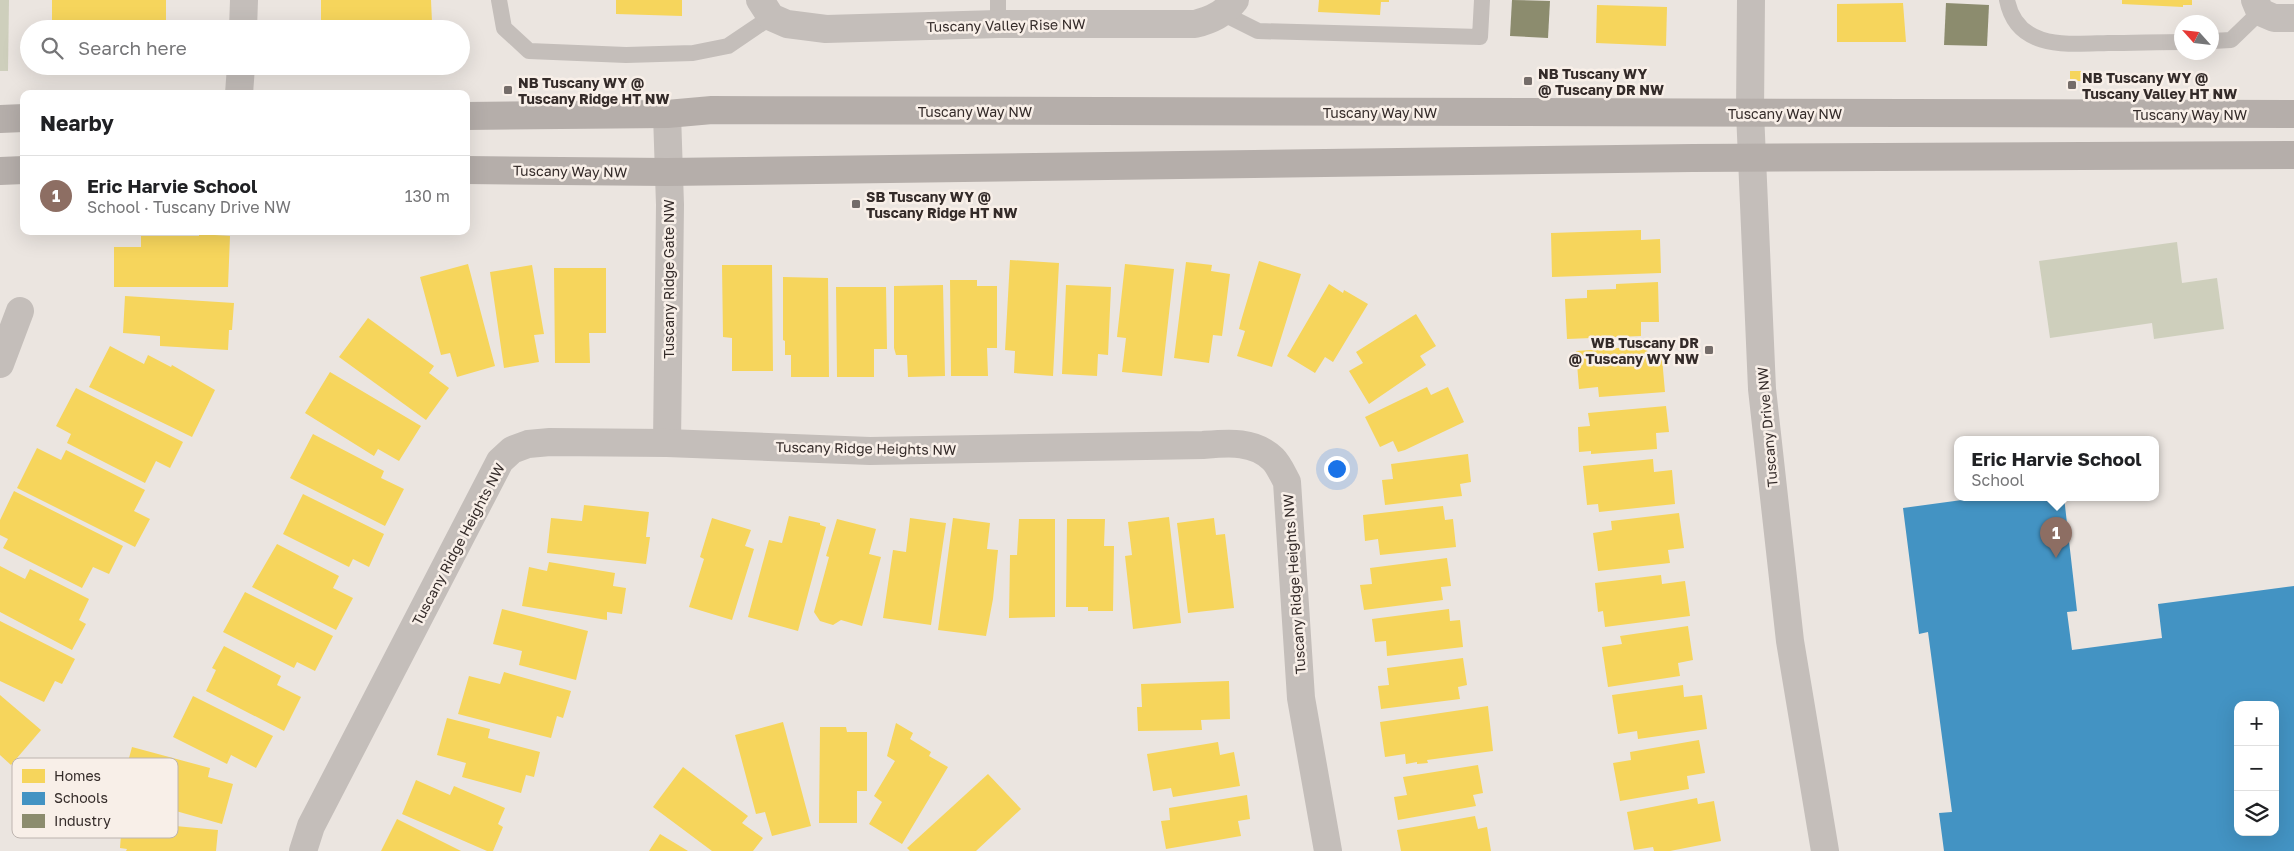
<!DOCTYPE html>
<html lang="en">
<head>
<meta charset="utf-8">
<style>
  body { margin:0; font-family:"Golos Text",sans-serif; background:#f2f2f2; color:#202124 }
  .controls { position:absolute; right:15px; bottom:15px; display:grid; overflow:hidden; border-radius:10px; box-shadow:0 5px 20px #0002 }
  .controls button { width:45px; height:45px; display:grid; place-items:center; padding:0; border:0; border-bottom:1px solid #e0e0e0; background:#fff; color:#202124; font:25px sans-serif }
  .compass { position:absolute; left:2174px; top:15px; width:45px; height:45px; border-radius:50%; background:#fff; box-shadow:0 5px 20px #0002; rotate:297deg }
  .you { position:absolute; left:1336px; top:468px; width:18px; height:18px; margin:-12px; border:4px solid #fff; border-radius:50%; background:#1a73e8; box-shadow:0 0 0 8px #1a73e833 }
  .badge { display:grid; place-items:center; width:32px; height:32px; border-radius:50%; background:#111827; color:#fff; font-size:16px; font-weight:700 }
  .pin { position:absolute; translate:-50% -41px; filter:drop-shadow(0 1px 2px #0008) }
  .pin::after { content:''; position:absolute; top:26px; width:18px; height:15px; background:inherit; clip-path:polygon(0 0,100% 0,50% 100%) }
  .popup { position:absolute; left:1954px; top:436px; width:205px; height:65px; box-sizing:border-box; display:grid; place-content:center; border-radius:10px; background:#fff; filter:drop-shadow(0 1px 4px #0005); font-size:16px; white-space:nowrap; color:#757577 }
  .popup b { font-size:19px; color:#202124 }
  .popup::after { content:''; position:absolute; left:50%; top:100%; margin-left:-10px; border:10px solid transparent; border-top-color:#fff }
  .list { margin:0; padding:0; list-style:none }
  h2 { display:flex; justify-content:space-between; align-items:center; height:65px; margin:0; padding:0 20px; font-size:21px }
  h2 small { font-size:16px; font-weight:400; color:#757577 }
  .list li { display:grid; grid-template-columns:32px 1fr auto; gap:15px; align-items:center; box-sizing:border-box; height:80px; padding:0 20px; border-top:1px solid #e0e0e0 }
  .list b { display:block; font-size:19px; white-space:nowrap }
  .list p { margin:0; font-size:16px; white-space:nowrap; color:#757577 }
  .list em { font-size:16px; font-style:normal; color:#757577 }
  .icon { flex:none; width:28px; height:28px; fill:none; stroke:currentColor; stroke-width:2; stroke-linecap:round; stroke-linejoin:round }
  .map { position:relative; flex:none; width:2294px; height:851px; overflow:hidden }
  .search { position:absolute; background:#fff; box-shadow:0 5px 20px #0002; left:20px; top:20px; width:450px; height:55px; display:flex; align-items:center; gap:12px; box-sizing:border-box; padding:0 18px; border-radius:28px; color:#757577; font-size:19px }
  .panel { position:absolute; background:#fff; box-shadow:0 5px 20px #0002; left:20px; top:90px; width:450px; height:145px; border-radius:10px }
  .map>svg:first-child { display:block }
</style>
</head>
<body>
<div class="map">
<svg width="2294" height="851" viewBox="0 0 2294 851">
  <rect width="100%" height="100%" fill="#ebe5e0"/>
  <g fill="#cecfbc">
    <polygon points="0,0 9,0 8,71 0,71"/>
    <polygon points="2177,242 2182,283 2217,278 2224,329 2154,339 2152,323 2050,338 2039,261"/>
  </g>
  <g fill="#f6d55c">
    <polygon points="52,0 166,0 166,29 59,29 59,26 52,26"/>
    <polygon points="321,0 431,0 432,22 428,23 429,29 321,29"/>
    <polygon points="616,0 682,0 682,16 616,14"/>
    <polygon points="1319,0 1389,0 1389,2 1381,2 1380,15 1318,12"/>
    <polygon points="2122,0 2192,0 2192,5 2183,5 2183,7 2122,4"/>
    <polygon points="1903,3 1906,42 1837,42 1837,4"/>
    <polygon points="1597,5 1667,7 1666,46 1596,43"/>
    <rect x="2070" y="71" width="18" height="10"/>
    <polygon points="1641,230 1641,240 1660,239 1661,273 1552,277 1551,233"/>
    <polygon points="199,234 230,236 228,287 114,287 114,247 141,247 141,236 199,236"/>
    <polygon points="1010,260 1059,263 1053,376 1014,373 1015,351 1005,350"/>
    <polygon points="1259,261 1301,274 1272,367 1237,356 1245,331 1239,329 1241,321"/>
    <polygon points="1186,262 1212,265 1211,271 1230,274 1222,336 1213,335 1209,363 1174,358"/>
    <polygon points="468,264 495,366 457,377 450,353 441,355 420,277"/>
    <polygon points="1125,264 1174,269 1162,376 1122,372 1126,338 1117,337"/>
    <polygon points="532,265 544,334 534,335 539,362 504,368 490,272"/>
    <polygon points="722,265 772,265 773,371 732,371 732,338 723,337"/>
    <polygon points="554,268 606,268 606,333 589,333 590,363 555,363"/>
    <polygon points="783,277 828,278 829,377 791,377 791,355 785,355 785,341 783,340"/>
    <polygon points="950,280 977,280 977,286 997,286 997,348 987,348 988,376 951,376"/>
    <polygon points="1658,282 1659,322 1641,322 1641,336 1567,339 1565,299 1587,298 1587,290 1616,289 1616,284"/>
    <polygon points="1329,284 1343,293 1344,290 1368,304 1333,362 1325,357 1315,373 1287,356"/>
    <polygon points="943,285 945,376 908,377 907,355 896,355 894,348 894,286"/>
    <polygon points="1066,285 1111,287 1108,355 1098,354 1097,376 1062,374"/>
    <polygon points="836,287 886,287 887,349 874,349 874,377 837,377"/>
    <polygon points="125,296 234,303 232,330 229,330 228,350 160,346 160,336 123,333"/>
    <polygon points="1416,314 1436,346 1420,356 1426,365 1369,404 1349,371 1363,363 1356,352"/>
    <polygon points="368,318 434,366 429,373 449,388 426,420 339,357"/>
    <polygon points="110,346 144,364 148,355 171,367 172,365 215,390 192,437 89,387"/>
    <polygon points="1647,346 1648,359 1662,358 1665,392 1599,397 1598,387 1579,389 1576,351"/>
    <polygon points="330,372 421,426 399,461 378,449 374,456 305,413"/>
    <polygon points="1427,387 1431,395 1448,387 1464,422 1405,450 1398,452 1393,441 1380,447 1365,417"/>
    <polygon points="76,388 183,442 170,468 156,461 145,483 67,443 71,434 56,426"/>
    <polygon points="1666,406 1669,432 1656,433 1657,449 1591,454 1591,451 1579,452 1578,427 1590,426 1588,413"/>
    <polygon points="313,434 384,471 381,478 404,489 385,526 290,478"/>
    <polygon points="37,448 61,460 66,450 145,490 134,511 150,519 135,547 17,488"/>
    <polygon points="1468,454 1471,482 1460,484 1462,496 1385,505 1382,480 1393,479 1391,464"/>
    <polygon points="1653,459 1654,472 1672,470 1675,504 1599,512 1598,504 1587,505 1583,466"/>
    <polygon points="14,491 123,546 109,574 93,567 82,588 3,548 8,539 0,535 0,520"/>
    <polygon points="303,494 384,534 369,567 353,559 349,567 283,534"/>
    <polygon points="584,505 649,512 646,537 650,537 646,564 547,553 551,518 582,521"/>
    <polygon points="1443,506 1445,520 1453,519 1456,547 1380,555 1378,539 1365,541 1363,515"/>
    <polygon points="1679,513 1684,548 1668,550 1670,563 1598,571 1593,533 1612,530 1611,521"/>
    <polygon points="789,516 820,523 820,525 826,527 798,631 748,617 769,540 782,543"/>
    <polygon points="1169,517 1181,623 1133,629 1125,556 1132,555 1128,522"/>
    <polygon points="712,518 751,530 745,546 754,549 732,620 689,607 704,559 700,557"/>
    <polygon points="910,518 946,523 931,625 883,618 893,550 906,552"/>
    <polygon points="953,518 990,523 987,549 998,550 993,599 986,636 938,630"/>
    <polygon points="1214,518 1216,535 1225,534 1234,608 1188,613 1177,523"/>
    <polygon points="837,519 876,529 869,554 881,557 862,626 841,620 833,625 820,621 814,612 829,557 826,556"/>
    <polygon points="1019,519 1055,519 1055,617 1009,618 1010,555 1017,555"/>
    <polygon points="1067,519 1105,519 1104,546 1114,546 1113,611 1088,611 1088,607 1066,607"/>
    <polygon points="277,544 339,576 333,588 353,598 336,630 252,587"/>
    <polygon points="1447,558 1451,586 1441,587 1443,600 1364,610 1360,585 1372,584 1370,568"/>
    <polygon points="549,562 615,573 613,586 626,588 622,614 607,612 607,620 522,606 529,567 547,571"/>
    <polygon points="0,566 25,579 30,569 89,599 79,620 86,624 72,650 0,612"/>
    <polygon points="1661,575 1662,584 1685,581 1690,616 1605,627 1603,611 1598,612 1595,583"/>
    <polygon points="245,592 333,636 315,671 297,662 294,668 223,632"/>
    <polygon points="502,609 588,631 576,680 519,665 522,651 493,644"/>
    <polygon points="1449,609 1450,621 1460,620 1463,647 1387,656 1386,641 1375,642 1372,619"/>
    <polygon points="0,621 75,659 62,684 55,681 44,702 0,681"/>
    <polygon points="1688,626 1693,660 1678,663 1680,676 1608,687 1602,647 1622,644 1620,636"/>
    <polygon points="224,646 281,676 277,685 301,697 284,731 206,691 216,670 212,668"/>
    <polygon points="1463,658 1467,685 1458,687 1460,699 1381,709 1378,686 1389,685 1387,668"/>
    <polygon points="504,672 571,691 563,718 557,716 551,738 458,714 469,676 500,684"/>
    <polygon points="1229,681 1230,719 1201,720 1202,730 1138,731 1137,707 1142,707 1141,684"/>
    <polygon points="1683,685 1684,697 1702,695 1707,729 1638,739 1637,731 1618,734 1612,695"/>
    <polygon points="0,695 41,730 11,765 0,755"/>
    <polygon points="193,696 273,736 256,768 231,755 227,764 173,737"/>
    <polygon points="1488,706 1493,751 1427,760 1428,763 1417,764 1417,762 1406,764 1405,754 1385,757 1380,722"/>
    <polygon points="447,718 490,729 488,738 540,752 534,777 526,775 521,793 462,777 466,763 437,755"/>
    <polygon points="783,722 811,826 772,836 765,812 756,814 735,735"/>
    <polygon points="896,723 913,733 910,739 931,752 929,756 948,767 902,844 869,824 882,802 874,796 895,761 887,756"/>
    <polygon points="820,727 846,727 847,732 867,732 867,791 857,791 857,823 819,823"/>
    <polygon points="1699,740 1705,773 1687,776 1689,789 1620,801 1613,763 1631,760 1630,752"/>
    <polygon points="1218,742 1220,755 1234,752 1240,786 1173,797 1171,788 1153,791 1147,754"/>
    <polygon points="132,747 210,768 208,777 233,784 222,824 119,795"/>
    <polygon points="1478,765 1483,793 1473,795 1476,806 1398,820 1394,797 1407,795 1403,777"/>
    <polygon points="683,767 748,816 742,823 763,838 753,851 712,851 653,807"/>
    <polygon points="988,774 1021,809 976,851 910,851 907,848"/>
    <polygon points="416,780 450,795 454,786 505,808 498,824 503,827 493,851 487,851 402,814"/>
    <polygon points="1247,795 1250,819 1238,821 1241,836 1166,849 1161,821 1170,820 1169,808"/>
    <polygon points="1697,798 1698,804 1714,801 1721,841 1670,851 1654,851 1653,847 1634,850 1627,812"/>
    <polygon points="1475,816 1478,829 1487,827 1491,851 1401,851 1397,830"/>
    <polygon points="397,819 461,851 381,851"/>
    <polygon points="122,821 218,830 216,851 126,851 127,849 120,848"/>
    <polygon points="660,834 688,851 649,851"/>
  </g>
  <path fill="#4393c3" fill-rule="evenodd" d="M1984,497H2064L2077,611L2067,612L2072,650L2162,638L2158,604L2294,586V851H1944L1939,813L1952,812L1928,632L1919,634L1903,508ZM2238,705H2275V832H2238Z"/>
  <g fill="#8c8c6e">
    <polygon points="1512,0 1550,1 1548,38 1510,36"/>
    <polygon points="1946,3 1989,5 1987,46 1944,45"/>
  </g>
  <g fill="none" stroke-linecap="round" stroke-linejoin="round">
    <g stroke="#c4beba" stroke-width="16">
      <polyline points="499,0 504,28 529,51 626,55 693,53 728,46 771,17"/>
      <path d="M2007,0C2017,51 2069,44 2108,43C2133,43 2157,42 2182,42"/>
      <polyline points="1222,13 1258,31 1480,37 1482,0"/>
      <polyline points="998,24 998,0"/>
      <polyline points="2212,41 2231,40 2260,12"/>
    </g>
    <g stroke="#c4beba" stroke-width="28">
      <path d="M760,0L771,17L787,24L826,29L998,24H1195C1211,20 1224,14 1235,0"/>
      <polyline points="1751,0 1750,112 1762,389 1790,641 1825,851"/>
      <polyline points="2255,0 2260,12 2274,18 2294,18"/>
      <polyline points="243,29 244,0"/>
      <polyline points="239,94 241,66"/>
      <polyline points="0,364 20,311"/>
      <polyline points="667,443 670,205 667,114"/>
      <path d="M303,851L311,826L500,461L512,450L528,444L550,442L667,443L870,451L1203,445C1227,443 1254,440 1273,459C1279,465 1283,475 1287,482L1301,698L1328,851"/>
    </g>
    <g stroke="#b5aeaa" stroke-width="28">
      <polyline points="466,116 667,114 712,110 2294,114"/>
      <polyline points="0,119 24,118"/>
      <polyline points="466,170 667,172 1692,158 2294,155"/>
      <polyline points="0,171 24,170"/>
    </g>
  </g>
  <g fill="#746c69" stroke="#f8efe8" stroke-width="2">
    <rect x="1523" y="76" width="10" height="10" rx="2.5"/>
    <rect x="2067" y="80" width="10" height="10" rx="2.5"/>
    <rect x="503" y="85" width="10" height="10" rx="2.5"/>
    <rect x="851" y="199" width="10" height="10" rx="2.5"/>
    <rect x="1704" y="345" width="10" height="10" rx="2.5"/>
  </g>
  <g text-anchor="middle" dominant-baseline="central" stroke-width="5" stroke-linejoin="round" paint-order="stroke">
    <g font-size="14" fill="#342b29" stroke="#f8efe8">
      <text transform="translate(1006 25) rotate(-1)">Tuscany Valley Rise NW</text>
      <text x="975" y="111">Tuscany Way NW</text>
      <text x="1380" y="112">Tuscany Way NW</text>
      <text x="1785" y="113">Tuscany Way NW</text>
      <text x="2190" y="114">Tuscany Way NW</text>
      <text transform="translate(570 171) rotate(1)">Tuscany Way NW</text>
      <text transform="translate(668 279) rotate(-90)">Tuscany Ridge Gate NW</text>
      <text transform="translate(1767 427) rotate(-95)">Tuscany Drive NW</text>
      <text transform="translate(866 448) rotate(1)">Tuscany Ridge Heights NW</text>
      <text transform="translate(458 544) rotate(-62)">Tuscany Ridge Heights NW</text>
      <text transform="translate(1294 584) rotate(-94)">Tuscany Ridge Heights NW</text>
    </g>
    <g font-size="14" font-weight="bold" fill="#342b29" stroke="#f8efe8" text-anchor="start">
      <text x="1538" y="73">NB Tuscany WY<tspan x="1538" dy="16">@ Tuscany DR NW</tspan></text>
      <text x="2082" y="77">NB Tuscany WY @<tspan x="2082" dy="16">Tuscany Valley HT NW</tspan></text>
      <text x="518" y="82">NB Tuscany WY @<tspan x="518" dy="16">Tuscany Ridge HT NW</tspan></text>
      <text x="866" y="196">SB Tuscany WY @<tspan x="866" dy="16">Tuscany Ridge HT NW</tspan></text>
      <text x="1699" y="342" text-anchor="end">WB Tuscany DR<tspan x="1699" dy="16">@ Tuscany WY NW</tspan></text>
    </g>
  </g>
  <rect x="12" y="758" width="166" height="80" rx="8" fill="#f8efe8" stroke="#bdb4af" stroke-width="1"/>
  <rect x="22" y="769" width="23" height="14" fill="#f6d55c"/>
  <rect x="22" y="792" width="23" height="13" fill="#4393c3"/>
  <rect x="22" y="814" width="23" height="14" fill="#8c8c6e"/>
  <g font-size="14" fill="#342b29">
    <text x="54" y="781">Homes</text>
    <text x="54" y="803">Schools</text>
    <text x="54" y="826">Industry</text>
  </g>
</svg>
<div class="controls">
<button>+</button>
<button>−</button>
<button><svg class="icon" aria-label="layers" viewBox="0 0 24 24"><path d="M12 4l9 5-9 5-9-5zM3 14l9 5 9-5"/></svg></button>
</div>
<svg class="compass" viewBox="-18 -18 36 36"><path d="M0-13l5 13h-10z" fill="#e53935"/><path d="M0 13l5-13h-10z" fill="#757577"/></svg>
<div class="you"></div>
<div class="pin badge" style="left:2056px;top:558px;background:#8d6e63">1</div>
<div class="popup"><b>Eric Harvie School</b>School</div>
<div class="search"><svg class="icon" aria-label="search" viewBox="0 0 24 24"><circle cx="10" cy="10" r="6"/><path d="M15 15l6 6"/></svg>Search here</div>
<section class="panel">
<h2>Nearby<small></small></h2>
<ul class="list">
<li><span class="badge" style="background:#8d6e63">1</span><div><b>Eric Harvie School</b><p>School · Tuscany Drive NW</p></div><em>130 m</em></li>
</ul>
</section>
</div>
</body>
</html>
